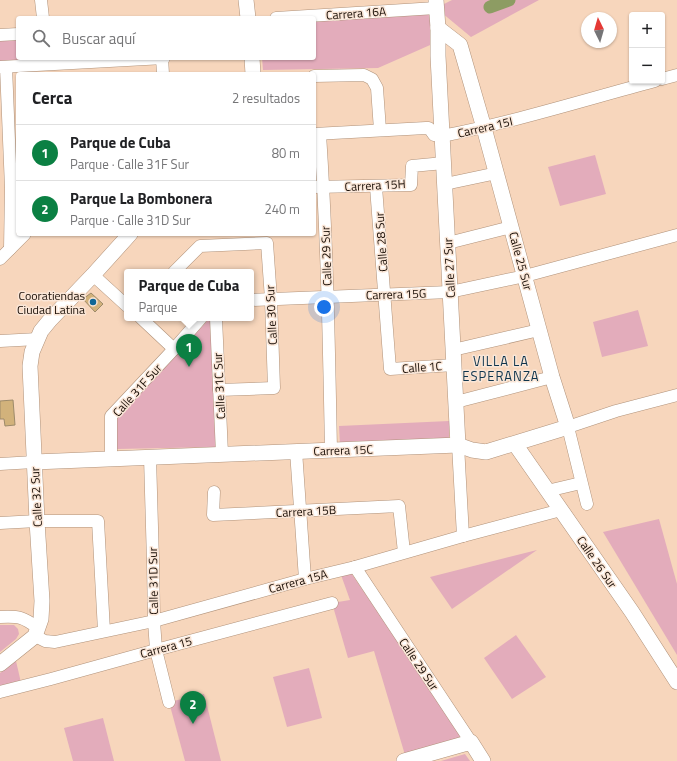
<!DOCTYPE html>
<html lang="es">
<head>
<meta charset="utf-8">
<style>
  body { margin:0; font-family:"Titillium Web",sans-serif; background:#f6f6f6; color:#202124 }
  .controls { position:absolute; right:12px; top:12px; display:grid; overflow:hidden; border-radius:4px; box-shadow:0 1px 3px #0004 }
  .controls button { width:36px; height:36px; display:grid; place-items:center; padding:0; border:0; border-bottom:1px solid #e0e0e0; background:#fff; color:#202124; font:20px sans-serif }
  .compass { position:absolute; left:581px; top:12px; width:36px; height:36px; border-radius:50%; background:#fff; box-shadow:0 1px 3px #0004; rotate:355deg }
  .you { position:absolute; left:324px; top:307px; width:14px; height:14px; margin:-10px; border:3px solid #fff; border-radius:50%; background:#1a73e8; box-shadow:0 0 0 6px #1a73e833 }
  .badge { display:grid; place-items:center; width:26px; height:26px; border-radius:50%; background:#0b8043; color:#fff; font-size:13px; font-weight:700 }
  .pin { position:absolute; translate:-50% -33px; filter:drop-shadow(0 1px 2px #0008) }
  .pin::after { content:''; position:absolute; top:21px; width:14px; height:12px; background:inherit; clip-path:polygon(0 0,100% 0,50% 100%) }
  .popup { position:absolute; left:124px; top:269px; width:130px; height:52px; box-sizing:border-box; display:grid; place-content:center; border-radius:4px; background:#fff; filter:drop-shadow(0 1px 3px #0005); font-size:13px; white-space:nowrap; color:#757577 }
  .popup b { font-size:15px; color:#202124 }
  .popup::after { content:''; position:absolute; left:50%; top:100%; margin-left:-8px; border:8px solid transparent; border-top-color:#fff }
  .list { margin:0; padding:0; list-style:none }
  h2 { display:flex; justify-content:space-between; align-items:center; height:52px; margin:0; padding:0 16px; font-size:17px }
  h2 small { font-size:13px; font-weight:400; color:#757577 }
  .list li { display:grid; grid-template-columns:26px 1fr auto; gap:12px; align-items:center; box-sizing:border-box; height:56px; padding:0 16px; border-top:1px solid #e0e0e0 }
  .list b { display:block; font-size:15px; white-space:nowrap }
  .list p { margin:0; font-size:13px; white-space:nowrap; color:#757577 }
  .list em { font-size:13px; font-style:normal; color:#757577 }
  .icon { flex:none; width:22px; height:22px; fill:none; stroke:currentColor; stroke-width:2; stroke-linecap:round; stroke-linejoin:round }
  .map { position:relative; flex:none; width:677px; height:761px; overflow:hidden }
  .search { position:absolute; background:#fff; box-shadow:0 1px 3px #0004; left:16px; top:16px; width:300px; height:44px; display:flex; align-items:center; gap:10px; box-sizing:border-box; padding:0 14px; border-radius:4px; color:#757577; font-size:15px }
  .panel { position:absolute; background:#fff; box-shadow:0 1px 3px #0004; left:16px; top:72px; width:300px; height:164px; border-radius:4px }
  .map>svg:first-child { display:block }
</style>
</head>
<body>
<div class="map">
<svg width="677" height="761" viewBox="0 0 677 761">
  <rect width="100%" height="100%" fill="#f7d6bc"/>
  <g fill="#e3acbb">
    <polygon points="452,0 539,0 471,37 436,8 437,42 378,68 263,70 262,58 314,58 314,18 436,8"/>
    <polygon points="18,38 18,58 163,58 0,67 0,39"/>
    <polygon points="595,155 606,194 560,206 548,167"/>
    <polygon points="638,310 648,346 602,357 593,322"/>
    <polygon points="210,318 212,318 216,447 117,449 115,419"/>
    <polygon points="449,421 449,440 340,445 339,426"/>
    <polygon points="659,519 677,584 677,655 603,532"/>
    <polygon points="537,550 452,609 430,577"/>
    <polygon points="351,573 464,738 405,755 374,651 348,658 332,603 350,600 341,575"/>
    <polygon points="0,625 14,625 18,629 19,634 16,639 0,652"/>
    <polygon points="516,635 546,677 512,699 484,658"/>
    <polygon points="16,661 22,687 0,691 0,673"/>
    <polygon points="309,668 322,718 287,727 273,677"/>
    <polygon points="204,694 221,761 185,761 169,702"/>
    <polygon points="103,718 114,761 73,761 64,728"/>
    <polygon points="465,754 470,761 441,761"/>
  </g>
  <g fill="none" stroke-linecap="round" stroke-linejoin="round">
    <polyline stroke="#8d9c63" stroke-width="13" points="490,7 509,0"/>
  </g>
  <g fill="#d2b27b" stroke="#9d8a6a">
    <polygon points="91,293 103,304 95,312 83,299"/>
    <polygon points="13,400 15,425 5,426 4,419 0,419 0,401"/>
  </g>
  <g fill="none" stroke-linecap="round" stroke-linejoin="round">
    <defs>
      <g id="minor">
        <polyline points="41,0 43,18"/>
        <polyline points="276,18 436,8"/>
        <polyline points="0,35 18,34"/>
        <polyline points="162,58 163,74"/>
        <polyline points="0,67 164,58"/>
        <polyline points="6,67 11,188 10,249"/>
        <polyline points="314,76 364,75 372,79 377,88 380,130"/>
        <polyline points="662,79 677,75"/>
        <path d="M314,134L426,128H429L434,135L442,136C514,122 584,100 655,81"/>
        <path d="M320,134C327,239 329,344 331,450"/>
        <polyline points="445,184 497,173"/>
        <polyline points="314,187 411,185 412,166 444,163"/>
        <polyline points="376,187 390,369 454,365"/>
        <polyline points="448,243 511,227"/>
        <polyline points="0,259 25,234"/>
        <polyline points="174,272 200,246 267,243 271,299 274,388 219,390"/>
        <polyline points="93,275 127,306"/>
        <polyline points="251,300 450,292 525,276 677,235"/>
        <polyline points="141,318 174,349"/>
        <polyline points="216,318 222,454"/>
        <polyline points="0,341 38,339"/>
        <polyline points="453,350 539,330"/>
        <polyline points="456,402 552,377"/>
        <polyline points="458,445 463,536"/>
        <polyline points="296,451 305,579"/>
        <polyline points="150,457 153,562 154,621 156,650 169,702"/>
        <polyline points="111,459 111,416 174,349 201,318"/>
        <polyline points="0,464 34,462"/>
        <polyline points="547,491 581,483"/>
        <polyline points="214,492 213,515 399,506 404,552"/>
        <polyline points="587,504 568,427 616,411 677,395"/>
        <polyline points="0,523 37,521 98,521 104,631"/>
        <polyline points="355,567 471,742"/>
        <path d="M0,617C19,616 23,617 38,628"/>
        <polyline points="35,636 45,641 55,642 154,621 305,579 355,567 463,536 561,510"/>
        <polyline points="0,692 51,679 156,650 332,603"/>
      </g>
      <g id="tertiary">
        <polyline points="246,0 248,18"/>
        <polyline points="436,0 438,28 438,56 458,445"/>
        <polyline points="252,58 253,74"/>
        <polyline points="515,444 632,612 677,682"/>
        <polyline points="34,462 458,445 472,450 486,452 568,427 552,377 484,128 460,45 438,28"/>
        <polyline points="0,664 35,636 41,619 42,601 37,521 30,366 32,352 41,331 50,320 93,275 130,234"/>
        <polyline points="404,761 471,742 483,761"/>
      </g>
    </defs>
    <use href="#minor" stroke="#b0927a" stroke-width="13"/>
    <use href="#tertiary" stroke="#b0927a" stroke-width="16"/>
    <use href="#minor" stroke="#fff" stroke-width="12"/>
    <use href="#tertiary" stroke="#fff" stroke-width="15"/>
  </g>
  <circle fill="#0f6797" stroke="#fae6d7" stroke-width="1.5" cx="93" cy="302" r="4"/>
  <g text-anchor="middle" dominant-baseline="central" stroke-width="3" stroke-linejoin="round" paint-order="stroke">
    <g font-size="12" fill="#180d05" stroke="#fae6d7">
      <text transform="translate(356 13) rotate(-4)">Carrera 16A</text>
      <text transform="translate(485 127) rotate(-13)">Carrera 15I</text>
      <text transform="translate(375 185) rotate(-3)">Carrera 15H</text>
      <text transform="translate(381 242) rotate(-94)">Calle 28 Sur</text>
      <text transform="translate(326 256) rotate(-92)">Calle 29 Sur</text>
      <text transform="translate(521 261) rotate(75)">Calle 25 Sur</text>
      <text transform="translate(449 268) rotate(-93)">Calle 27 Sur</text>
      <text transform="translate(396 294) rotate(-2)">Carrera 15G</text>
      <text transform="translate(271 315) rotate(-93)">Calle 30 Sur</text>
      <text transform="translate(422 367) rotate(-4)">Calle 1C</text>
      <text transform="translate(219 386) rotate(-93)">Calle 31C Sur</text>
      <text transform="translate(137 390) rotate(-48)">Calle 31F Sur</text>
      <text transform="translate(343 450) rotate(-2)">Carrera 15C</text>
      <text transform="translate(36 497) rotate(-93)">Calle 32 Sur</text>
      <text transform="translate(306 511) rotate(-3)">Carrera 15B</text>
      <text transform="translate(597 562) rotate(55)">Calle 26 Sur</text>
      <text transform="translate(153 581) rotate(-91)">Calle 31D Sur</text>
      <text transform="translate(298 581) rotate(-15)">Carrera 15A</text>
      <text transform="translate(166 647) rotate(-15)">Carrera 15</text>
      <text transform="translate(419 664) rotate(56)">Calle 29 Sur</text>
    </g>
    <g font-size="12" fill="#180d05" stroke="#fae6d7" text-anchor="end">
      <text x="85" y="295">Cooratiendas<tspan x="85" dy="14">Ciudad Latina</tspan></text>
    </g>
    <g font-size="13" letter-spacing="1" fill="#0f354d" stroke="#fae6d7">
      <text x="501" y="361">VILLA LA<tspan x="501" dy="15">ESPERANZA</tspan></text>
    </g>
  </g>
</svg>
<div class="controls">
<button>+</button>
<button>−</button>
</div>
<svg class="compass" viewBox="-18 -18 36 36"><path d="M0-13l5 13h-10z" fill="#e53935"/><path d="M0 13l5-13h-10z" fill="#757577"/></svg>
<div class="you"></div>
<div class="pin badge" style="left:189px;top:367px">1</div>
<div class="popup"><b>Parque de Cuba</b>Parque</div>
<div class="pin badge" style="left:193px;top:724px">2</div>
<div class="search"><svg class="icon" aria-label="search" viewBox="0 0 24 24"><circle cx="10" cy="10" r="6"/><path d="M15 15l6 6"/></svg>Buscar aquí</div>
<section class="panel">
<h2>Cerca<small>2 resultados</small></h2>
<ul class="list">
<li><span class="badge">1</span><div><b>Parque de Cuba</b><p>Parque · Calle 31F Sur</p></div><em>80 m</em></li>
<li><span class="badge">2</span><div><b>Parque La Bombonera</b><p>Parque · Calle 31D Sur</p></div><em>240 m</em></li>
</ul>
</section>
</div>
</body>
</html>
